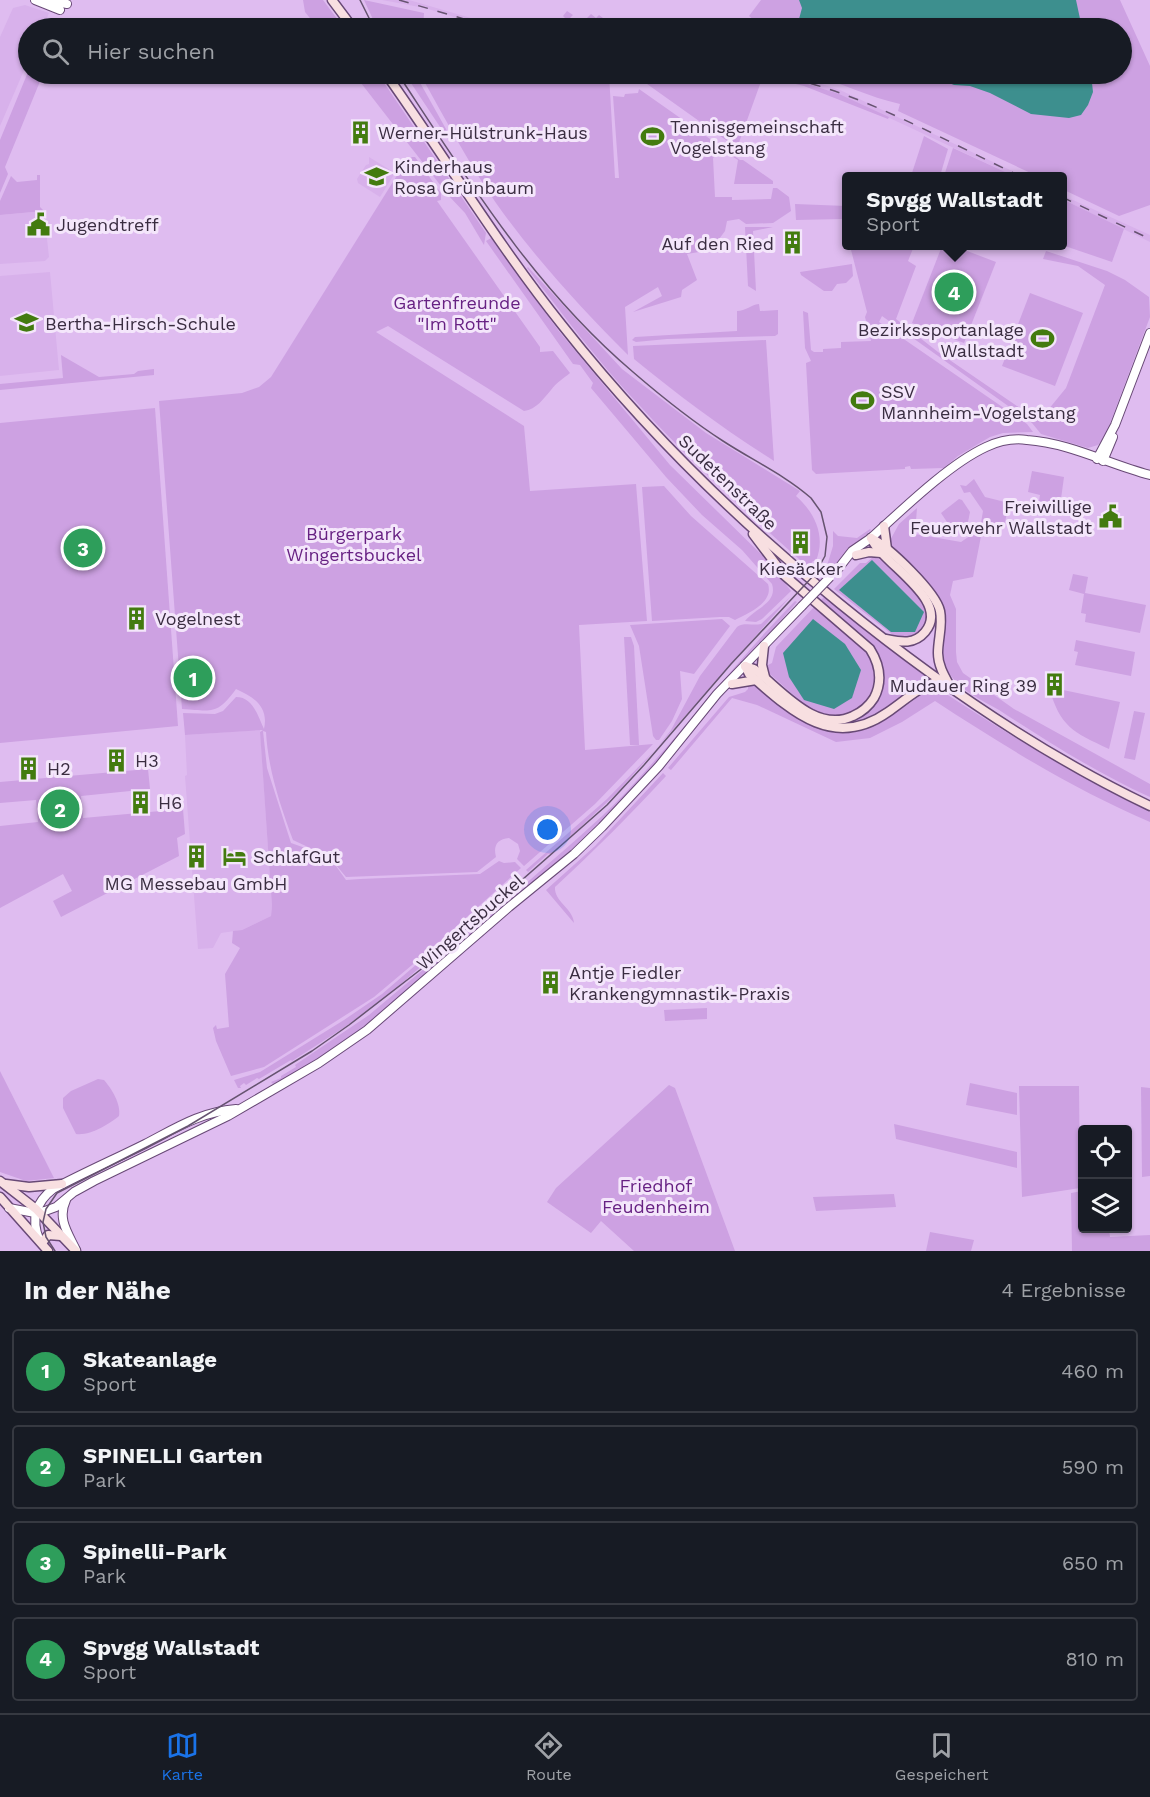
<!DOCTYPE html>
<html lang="de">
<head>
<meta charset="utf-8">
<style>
  body { margin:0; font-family:"Work Sans",sans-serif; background:#242831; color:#f1f3f6 }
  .controls { position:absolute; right:18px; bottom:18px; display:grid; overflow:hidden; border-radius:6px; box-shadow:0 2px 4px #0004 }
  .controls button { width:54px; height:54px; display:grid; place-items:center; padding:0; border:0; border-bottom:2px solid #363941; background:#171b24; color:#f1f3f6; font:30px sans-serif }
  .you { position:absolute; left:548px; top:830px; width:21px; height:21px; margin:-15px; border:4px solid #fff; border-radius:50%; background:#1a73e8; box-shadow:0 0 0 9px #1a73e833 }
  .badge { display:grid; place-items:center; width:39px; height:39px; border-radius:50%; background:#1a73e8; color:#fff; font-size:20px; font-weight:700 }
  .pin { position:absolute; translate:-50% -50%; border:3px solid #fff; box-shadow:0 2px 6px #0006 }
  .popup { position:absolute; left:842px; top:172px; width:225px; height:78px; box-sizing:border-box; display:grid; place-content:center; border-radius:6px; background:#171b24; filter:drop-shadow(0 2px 4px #0005); font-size:20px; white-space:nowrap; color:#9ea1a6 }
  .popup b { font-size:22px; color:#f1f3f6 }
  .popup::after { content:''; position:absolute; left:50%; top:100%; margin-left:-12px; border:12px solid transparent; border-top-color:#171b24 }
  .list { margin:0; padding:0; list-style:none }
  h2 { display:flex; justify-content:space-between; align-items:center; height:78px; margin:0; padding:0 24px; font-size:26px }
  h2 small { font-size:20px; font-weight:400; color:#9ea1a6 }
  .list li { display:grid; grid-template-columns:39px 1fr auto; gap:18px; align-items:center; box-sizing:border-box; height:84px; margin:0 12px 12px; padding:0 12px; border:2px solid #363941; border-radius:6px }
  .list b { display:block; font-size:22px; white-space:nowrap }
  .list p { margin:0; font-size:20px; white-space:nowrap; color:#9ea1a6 }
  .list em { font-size:20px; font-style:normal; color:#9ea1a6 }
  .icon { flex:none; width:33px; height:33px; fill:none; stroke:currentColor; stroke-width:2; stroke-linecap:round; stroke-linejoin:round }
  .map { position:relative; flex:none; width:1150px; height:1251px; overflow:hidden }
  .search { position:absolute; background:#171b24; box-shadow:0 2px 4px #0004; left:18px; right:18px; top:18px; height:66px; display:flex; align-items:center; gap:15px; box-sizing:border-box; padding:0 21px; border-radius:33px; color:#9ea1a6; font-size:22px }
  .sheet { height:462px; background:#171b24 }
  nav { display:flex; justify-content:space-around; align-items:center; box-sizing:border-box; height:84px; border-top:2px solid #363941; background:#171b24; font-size:16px; color:#9ea1a6 }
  nav a { display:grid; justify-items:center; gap:3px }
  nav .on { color:#1a73e8 }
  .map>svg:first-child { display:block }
</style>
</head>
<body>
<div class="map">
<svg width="1150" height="1251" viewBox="0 0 1150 1251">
  <rect width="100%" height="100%" fill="#dfbcf0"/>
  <g fill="#d8b1eb">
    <polygon points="382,0 409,0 505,28 489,28 425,8"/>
    <polygon points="25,5 49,13 43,28 28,28 28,61 0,126 0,37 13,8"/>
    <polygon points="752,74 779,74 806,79 840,90 1023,176 1014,176 838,94 805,83"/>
    <polygon points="369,157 395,173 380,197 358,183 357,179 366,165 369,164"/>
    <polygon points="1062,195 1150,235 1150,242 1062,199"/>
    <polygon points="44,211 49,257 45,261 0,264 0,215"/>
    <polygon points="50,272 59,370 0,376 0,276"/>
    <polygon points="260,730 272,906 271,916 242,930 221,933 213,948 198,949 185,776 187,775 185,735"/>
  </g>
  <g fill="#cda1e2" fill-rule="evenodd">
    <polygon points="303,0 323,0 344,28 318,28 305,12"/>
    <polygon points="364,0 424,13 423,28 377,28"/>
    <path d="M761,0H1120L1150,66V205L1119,216L1062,189V176H1037L898,111L900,104C869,97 841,83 810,74H1122V28H761V26L749,16Z"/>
    <path d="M567,11L573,15L568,20L572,24L577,19L582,23L591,14L596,18L599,15L603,18C591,30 581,29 565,28L566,27L564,25L558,28L546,27L549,24L553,27L559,20L565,24L568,21L563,16Z"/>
    <polygon points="28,72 28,74 43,74 5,167 8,174 0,193 0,140"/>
    <polygon points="354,74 378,74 486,233 484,245 465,213 448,195"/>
    <path d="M405,74H515L516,77L523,74H609L615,178H619L613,96L624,97L625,94L638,93L639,89L740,160H743L773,181V184H734L738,160L722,150L713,158L715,197H732V200L771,199L773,188H777L789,197L791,211L773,223L746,224L739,219L727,221L725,231L711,250L687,254L697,280L682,290L681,297L633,312L662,296L658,287L625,307L628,355C580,307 535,258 496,203C469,164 447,122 424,81L418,79L451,138L448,139Z"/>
    <polygon points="633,74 764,75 805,83 839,94 889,117 888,119 804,86 763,76 737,148"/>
    <polygon points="924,136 948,149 940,176 911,176"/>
    <polygon points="953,148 1014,176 944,176"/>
    <path d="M412,157H415L441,193V200L437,201L540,347V352L553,351L570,373C564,378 556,383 551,390C543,399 537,409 524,411L388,326L376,332L524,426L530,491L636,484L647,621L579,625L585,750L653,744L595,804L524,866L517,859L520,851L518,844L509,838C497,839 493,846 496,857L477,872L346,877L331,859L346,880L360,879L480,874L499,861L504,863L515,862L521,868L437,944L374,997L264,1067L231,1076L216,1041L213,1028L216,1025L217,1029L229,1027L225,974L240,948L232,943L233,931L242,930L271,916L272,906L260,732L263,730L185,735L183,713L215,714L223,711L236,697C253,697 258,716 264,729C269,707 254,697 236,689C217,715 213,711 182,709L159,401L242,393L259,387L271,377L406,161ZM263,731L266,732C268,769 280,805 293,840L325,855L291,843L267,768Z"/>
    <polygon points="37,175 40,175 40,207 44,211 0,215 0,201 11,176 17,182 37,180"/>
    <polygon points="1062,199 1124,229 1112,262 1062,245"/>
    <polygon points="795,204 846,206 846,228 843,219 796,220"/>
    <polygon points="745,227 773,227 753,231 756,291 748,286"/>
    <path d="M491,238L558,330L670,465L766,559L791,591L762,619L756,622L745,621C755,608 778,603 772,584L742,550L702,515L666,477L591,388L593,383L580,365L573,364L486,241Z"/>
    <polygon points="850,246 914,246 908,261 916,266 896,319 938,352 1039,421 1066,388 1105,285 1078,266 1043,259 1046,251 1107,271 1125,280 1149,297 1150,317 1105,437 1098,445 1088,448 1041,434 1032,423 882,316 879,322 1027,424 1033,432 1003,433 990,437 958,456 944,468 911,469 910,466 905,467 905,469 816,474 812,470 806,363 811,361 805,348 803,311 808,313 811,350 814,352 823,352 823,349 841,348 841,342 871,341 865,317 867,312"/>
    <polygon points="942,246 954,246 996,262 964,343 912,323"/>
    <polygon points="852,264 853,276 846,283 837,284 832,291 824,291 801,275 800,272"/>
    <path d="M528,267L622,369L706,433L800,491L796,496C815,513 826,536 816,561H813L808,567C750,516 693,464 640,406C599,363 563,315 527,268Z"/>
    <polygon points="1030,293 1083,313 1055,386 1002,366"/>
    <path d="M759,304L760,311L778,310V334L775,336L667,339L636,342L632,340L635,337L737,331V311C746,311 750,305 759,304Z"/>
    <path d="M766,340L774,461C725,430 679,396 634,359L633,346Z"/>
    <polygon points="61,355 99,377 134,374 138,371 154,369 154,375 0,390 0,384 63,378"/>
    <polygon points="155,408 178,726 0,743 0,423"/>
    <polygon points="1032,471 1064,477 1060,506 1052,505 1050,511 1038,508 1040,495 1028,492"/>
    <path d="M974,479L985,497L1009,503L1004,527L991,522L983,526L973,577L953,581L950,595L956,609V652L957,662L963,673L1014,709L1150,784V797C1097,773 1048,742 999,710C983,701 962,691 951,676C935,655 950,631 944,609C938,584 904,564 888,544L899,524L917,508L915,534L961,542L980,529L983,511L970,492L964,493L960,485L966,486Z"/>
    <path d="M664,486L691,516L768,584C774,603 748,613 735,620L729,617H720L652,621L642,487Z"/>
    <polygon points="959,499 962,500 970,512 968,522 956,531 953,531 941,513"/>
    <polygon points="870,529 871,530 827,572 826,569 833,546 833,531 838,536 857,538"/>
    <path d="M873,557L881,560C899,577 947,608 919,633C911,640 903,638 893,635L834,589L860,563H866Z"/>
    <polygon points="1073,574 1088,577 1085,593 1146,605 1140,633 1085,622 1086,614 1081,613 1084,594 1069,590"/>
    <path d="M790,597L618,792L552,854H548L528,872L526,870L607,799L657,748L671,730L700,676L737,627C744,622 753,626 761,624Z"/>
    <polygon points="824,597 931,680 884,712 857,725 827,725 827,723 874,703 877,655 819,602"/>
    <path d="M795,601L797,602L616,808L584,839L526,889L523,886C558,855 595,825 628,790C685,729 736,661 795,601Z"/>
    <path d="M815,606C834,621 857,635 870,656C889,686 860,721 827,716C808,712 786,687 771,675L769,676L764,667L772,663L776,647Z"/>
    <polygon points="722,619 730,626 694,674 680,671 682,699 672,721 659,740 656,740 653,736 639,646 630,625"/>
    <polygon points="624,637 631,637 634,646 639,745 630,745"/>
    <polygon points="1076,640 1135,652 1131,676 1075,665 1078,652 1074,651"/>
    <path d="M748,683C763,685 774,699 786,708C849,757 876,726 932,687L937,688C1006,733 1076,776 1150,812V822C1073,789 1004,746 935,701L902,722L870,738L836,742L757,705L732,698L671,770L668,768L729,697L745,692L748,689Z"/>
    <path d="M1049,687L1120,702L1109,749C1073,732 1060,727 1049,687Z"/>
    <polygon points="1134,711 1145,713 1135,760 1124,758"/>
    <polygon points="148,769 150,789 81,796 83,818 183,809 185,834 177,838 179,856 61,917 53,901 72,891 63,874 0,908 0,826 38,822 36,800 0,803 0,782"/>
    <path d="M663,773L666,776C630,815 594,851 555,887C554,902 573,908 574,923L546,890L595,846Z"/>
    <polygon points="508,891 387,996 348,1025 292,1061 291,1060 259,1079 257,1078 246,1085 244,1083 240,1086 241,1088 238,1088 234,1080 260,1072 344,1020 382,994 488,903"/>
    <polygon points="509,901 364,1028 307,1067 273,1084 271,1082 281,1078 281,1076 296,1067 295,1065 369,1015 474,927 476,928"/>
    <polygon points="707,1008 707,1019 665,1021 664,1010"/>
    <polygon points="0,1071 54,1178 26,1181 0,1172"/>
    <path d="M98,1079L104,1080C112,1089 121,1104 119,1116C109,1124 90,1136 76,1134L63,1108V1098L71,1091Z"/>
    <polygon points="970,1083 1017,1093 1017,1115 966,1105"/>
    <polygon points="669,1085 675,1088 735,1251 634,1251 601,1221 591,1233 547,1202 556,1188"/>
    <polygon points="1019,1086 1079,1086 1080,1188 1022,1197"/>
    <polygon points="1141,1087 1150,1088 1150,1176 1142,1177"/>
    <polygon points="894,1124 1017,1152 1017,1168 896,1139"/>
    <polygon points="1082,1191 1082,1228 1109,1229 1110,1237 1150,1235 1150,1251 1072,1251 1071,1193"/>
    <polygon points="894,1194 896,1207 816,1211 813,1197"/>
    <polygon points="930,1232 974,1240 971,1251 926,1251"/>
  </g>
  <g fill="#3d8f8e">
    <polygon points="799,0 1076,0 1082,28 803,28 799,19 802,8"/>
    <polygon points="878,74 1091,74 1093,92 1088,105 1081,115 1069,118 1031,114 990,93 970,86 954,85 944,81 933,84 915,82 906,78"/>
    <polygon points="872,560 924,612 915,632 891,632 839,590"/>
    <polygon points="813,619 845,644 861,670 852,698 834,709 804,700 789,677 783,653"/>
  </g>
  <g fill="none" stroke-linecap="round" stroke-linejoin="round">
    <defs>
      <g id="tertiary">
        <polyline points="35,0 60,10"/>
        <polyline points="48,0 67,4"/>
        <polyline points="1097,459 1115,425 1150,333"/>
        <polyline points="1103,461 1113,437"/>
        <path d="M838,569L852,551L871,538C902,510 949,464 986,447C999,441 1013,438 1027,440C1070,443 1108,464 1150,475"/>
        <path d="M66,1200C57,1219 68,1233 76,1250"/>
        <polyline points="9,1208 35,1213 45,1211 56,1207 74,1192 94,1181 228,1116 319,1063 367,1030 509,907 574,854 602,827 659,766 717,694 802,606"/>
        <path d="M39,1239C31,1219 36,1202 53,1189C83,1173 115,1159 145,1144C176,1128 200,1112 236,1109"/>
      </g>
      <g id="secondary">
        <polyline points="332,0 353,28"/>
        <path d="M386,74C445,157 498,245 562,325C644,429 737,520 839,603C936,682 1037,752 1150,806"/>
        <polyline points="884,526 887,549"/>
        <path d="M871,538C889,547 936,592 940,611C943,625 938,639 938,653C938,666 945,677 951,688"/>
        <path d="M871,538C882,564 952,600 925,632C914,645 901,642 886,639"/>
        <polyline points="856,555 869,552 881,553"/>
        <polyline points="764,646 762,665 765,677"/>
        <path d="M745,666L754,669C781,689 815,734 853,716C862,712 869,706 874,698C883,681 880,665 870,649L784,575L753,534"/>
        <path d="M745,666L749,674C791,711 833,751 888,712C904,701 920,686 939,681"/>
        <polyline points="732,684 756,680"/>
        <polyline points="0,1181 36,1209 76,1251"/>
        <polyline points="6,1184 29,1187 62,1184"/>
        <polyline points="0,1197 48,1251"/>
        <polyline points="42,1243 48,1235 61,1236"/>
      </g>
    </defs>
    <use href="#tertiary" stroke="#684976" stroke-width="10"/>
    <use href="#secondary" stroke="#684976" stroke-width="11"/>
    <use href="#tertiary" stroke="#fff" stroke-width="8"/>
    <use href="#secondary" stroke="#f8dfe1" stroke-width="8"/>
    <g stroke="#665370" stroke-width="1.5">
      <polyline points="360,0 374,28"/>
      <path d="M55,1251L46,1237L43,1222L46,1209L57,1193L188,1126L312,1051L349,1025L420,970L607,805L644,765L731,664L815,574L825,556L827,537L821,512L811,498C785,475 752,460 723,441C692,421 662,397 633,372C535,289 468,180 398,74"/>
    </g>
    <g stroke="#665370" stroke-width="1.5" stroke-dasharray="10 10" stroke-linecap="butt">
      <polyline points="399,0 495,28"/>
      <path d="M772,74C860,91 939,138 1020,176"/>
      <polyline points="1062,197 1150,239"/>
    </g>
    <defs>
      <polyline id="tertiary-bridge" points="802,606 830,577"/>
    </defs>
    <use href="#tertiary-bridge" stroke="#684976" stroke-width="10" stroke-linecap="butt"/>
    <use href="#tertiary-bridge" stroke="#fff" stroke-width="8"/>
  </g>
  <defs>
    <symbol id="building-bare" viewBox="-9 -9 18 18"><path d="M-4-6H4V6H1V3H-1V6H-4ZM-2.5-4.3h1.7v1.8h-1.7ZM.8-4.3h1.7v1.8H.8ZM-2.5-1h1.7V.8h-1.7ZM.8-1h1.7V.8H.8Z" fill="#437b0f" stroke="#f4e6fb" stroke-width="2.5" paint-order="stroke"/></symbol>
    <symbol id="stadium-bare" viewBox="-9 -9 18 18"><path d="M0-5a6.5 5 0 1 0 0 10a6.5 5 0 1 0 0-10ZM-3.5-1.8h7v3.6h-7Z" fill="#437b0f" stroke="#f4e6fb" stroke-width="2.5" paint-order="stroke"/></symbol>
    <symbol id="school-bare" viewBox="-9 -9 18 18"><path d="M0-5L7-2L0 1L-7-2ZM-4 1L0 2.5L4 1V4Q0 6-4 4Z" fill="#437b0f" stroke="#f4e6fb" stroke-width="2.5" paint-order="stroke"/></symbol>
    <symbol id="civic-bare" viewBox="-9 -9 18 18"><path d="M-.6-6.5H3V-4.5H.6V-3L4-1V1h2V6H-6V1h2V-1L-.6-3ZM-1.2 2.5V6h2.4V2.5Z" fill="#437b0f" stroke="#f4e6fb" stroke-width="2.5" paint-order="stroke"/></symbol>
    <symbol id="hotel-bare" viewBox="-9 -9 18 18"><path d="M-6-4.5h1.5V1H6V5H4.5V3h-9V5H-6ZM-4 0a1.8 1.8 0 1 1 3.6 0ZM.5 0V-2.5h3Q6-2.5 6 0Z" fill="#437b0f" stroke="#f4e6fb" stroke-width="2.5" paint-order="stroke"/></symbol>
  </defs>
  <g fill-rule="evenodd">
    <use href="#building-bare" x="344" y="116" width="33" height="33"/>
    <use href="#stadium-bare" x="636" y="120" width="33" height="33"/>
    <use href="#school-bare" x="360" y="160" width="33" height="33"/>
    <use href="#civic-bare" x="22" y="208" width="33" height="33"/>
    <use href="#building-bare" x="776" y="226" width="33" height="33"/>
    <use href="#school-bare" x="10" y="306" width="33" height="33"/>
    <use href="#stadium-bare" x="1026" y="322" width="33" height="33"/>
    <use href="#stadium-bare" x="846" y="384" width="33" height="33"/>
    <use href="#civic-bare" x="1094" y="500" width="33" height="33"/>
    <use href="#building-bare" x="784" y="526" width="33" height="33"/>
    <use href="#building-bare" x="120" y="602" width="33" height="33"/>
    <use href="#building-bare" x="1038" y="668" width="33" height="33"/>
    <use href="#building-bare" x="100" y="744" width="33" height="33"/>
    <use href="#building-bare" x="12" y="752" width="33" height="33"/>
    <use href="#building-bare" x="124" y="786" width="33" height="33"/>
    <use href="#hotel-bare" x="218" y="840" width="33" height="33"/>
    <use href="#building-bare" x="180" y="840" width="33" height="33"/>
    <use href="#building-bare" x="534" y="966" width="33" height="33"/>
  </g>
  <g text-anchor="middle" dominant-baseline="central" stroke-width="6" stroke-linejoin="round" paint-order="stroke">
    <g font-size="18" fill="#3a2d41" stroke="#f4e6fb" text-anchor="start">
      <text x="670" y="126">Tennisgemeinschaft<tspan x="670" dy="21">Vogelstang</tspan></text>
      <text x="378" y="132">Werner-Hülstrunk-Haus</text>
      <text x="394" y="166">Kinderhaus<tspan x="394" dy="21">Rosa Grünbaum</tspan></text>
      <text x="56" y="224">Jugendtreff</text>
      <text x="774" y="243" text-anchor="end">Auf den Ried</text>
      <text x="45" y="323">Bertha-Hirsch-Schule</text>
      <text x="1024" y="329" text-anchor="end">Bezirkssportanlage<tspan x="1024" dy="21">Wallstadt</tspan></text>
      <text x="881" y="391">SSV<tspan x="881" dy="21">Mannheim-Vogelstang</tspan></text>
      <text x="1092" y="506" text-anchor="end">Freiwillige<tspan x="1092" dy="21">Feuerwehr Wallstadt</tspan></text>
      <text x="801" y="568" text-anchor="middle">Kiesäcker</text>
      <text x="155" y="618">Vogelnest</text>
      <text x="1037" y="685" text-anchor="end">Mudauer Ring 39</text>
      <text x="135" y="760">H3</text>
      <text x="47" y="768">H2</text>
      <text x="158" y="802">H6</text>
      <text x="253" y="856">SchlafGut</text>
      <text x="196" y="883" text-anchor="middle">MG Messebau GmbH</text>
      <text x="569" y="972">Antje Fiedler<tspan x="569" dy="21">Krankengymnastik-Praxis</tspan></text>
    </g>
    <g font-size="18" fill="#672183" stroke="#f4e6fb">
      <text x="457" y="302">Gartenfreunde<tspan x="457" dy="21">"Im Rott"</tspan></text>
      <text x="354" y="533">Bürgerpark<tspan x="354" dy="21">Wingertsbuckel</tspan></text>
      <text x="656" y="1185">Friedhof<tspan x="656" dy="21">Feudenheim</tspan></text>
    </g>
    <g font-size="18" fill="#3a2d41" stroke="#f4e6fb">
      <text transform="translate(728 482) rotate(44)">Sudetenstraße</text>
      <text transform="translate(470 922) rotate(-41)">Wingertsbuckel</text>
    </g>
  </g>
</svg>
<div class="controls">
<button><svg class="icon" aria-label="locate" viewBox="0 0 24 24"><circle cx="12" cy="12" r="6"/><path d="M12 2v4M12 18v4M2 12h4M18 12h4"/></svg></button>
<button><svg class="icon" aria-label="layers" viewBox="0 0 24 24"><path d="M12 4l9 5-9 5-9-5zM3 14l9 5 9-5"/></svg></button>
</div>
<div class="you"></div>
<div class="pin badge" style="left:193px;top:678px;background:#2e9e5b">1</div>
<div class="pin badge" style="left:60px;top:809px;background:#2e9e5b">2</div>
<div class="pin badge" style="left:83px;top:548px;background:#2e9e5b">3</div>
<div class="pin badge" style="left:954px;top:292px;background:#2e9e5b">4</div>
<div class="popup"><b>Spvgg Wallstadt</b>Sport</div>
<div class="search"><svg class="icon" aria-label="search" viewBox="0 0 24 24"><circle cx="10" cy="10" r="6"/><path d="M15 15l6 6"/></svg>Hier suchen</div>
</div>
<section class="sheet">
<h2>In der Nähe<small>4 Ergebnisse</small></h2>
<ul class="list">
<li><span class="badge" style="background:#2e9e5b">1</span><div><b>Skateanlage</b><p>Sport</p></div><em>460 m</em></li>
<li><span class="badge" style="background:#2e9e5b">2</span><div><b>SPINELLI Garten</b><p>Park</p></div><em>590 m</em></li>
<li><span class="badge" style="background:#2e9e5b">3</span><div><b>Spinelli-Park</b><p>Park</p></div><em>650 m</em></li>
<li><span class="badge" style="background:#2e9e5b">4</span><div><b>Spvgg Wallstadt</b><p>Sport</p></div><em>810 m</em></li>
</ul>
</section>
<nav>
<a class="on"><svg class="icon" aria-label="map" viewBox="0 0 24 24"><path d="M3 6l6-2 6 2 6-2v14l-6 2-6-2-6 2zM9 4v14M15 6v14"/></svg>Karte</a>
<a><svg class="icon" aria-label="directions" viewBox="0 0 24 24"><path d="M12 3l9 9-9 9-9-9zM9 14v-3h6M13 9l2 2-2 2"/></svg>Route</a>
<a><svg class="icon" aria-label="saved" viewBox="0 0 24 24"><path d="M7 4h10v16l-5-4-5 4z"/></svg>Gespeichert</a>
</nav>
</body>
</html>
